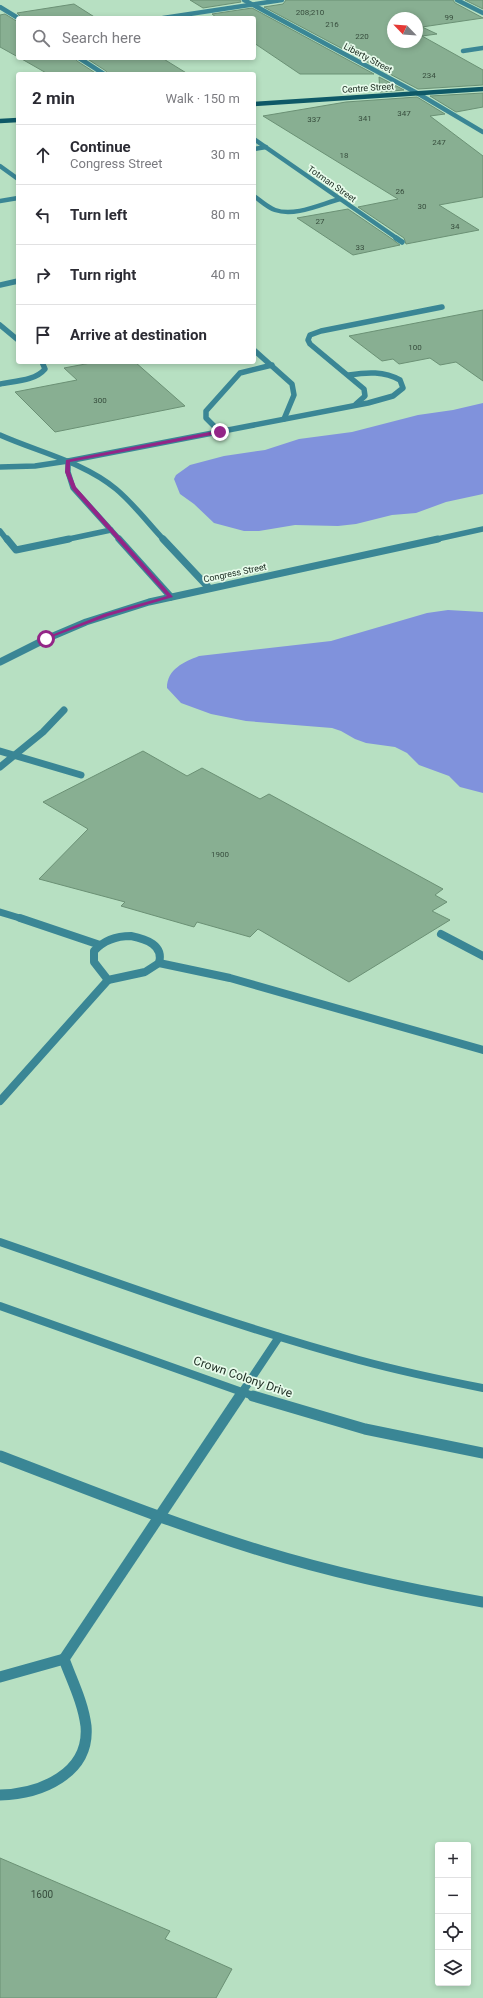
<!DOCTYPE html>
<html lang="en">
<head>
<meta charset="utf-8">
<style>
  body { margin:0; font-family:Roboto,sans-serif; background:#f7f7f7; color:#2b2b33 }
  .controls { position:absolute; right:12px; bottom:12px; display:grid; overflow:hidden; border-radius:4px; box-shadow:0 2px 6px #0003 }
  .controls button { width:36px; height:36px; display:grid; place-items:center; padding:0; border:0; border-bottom:1px solid #e1e1e2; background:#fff; color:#2b2b33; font:20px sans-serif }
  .compass { position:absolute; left:387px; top:12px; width:36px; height:36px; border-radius:50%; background:#fff; box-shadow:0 2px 6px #0003; rotate:295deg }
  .stop { position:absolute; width:12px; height:12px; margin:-9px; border:3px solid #932587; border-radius:50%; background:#fff }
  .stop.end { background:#932587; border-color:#fff; box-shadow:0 1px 4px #0008 }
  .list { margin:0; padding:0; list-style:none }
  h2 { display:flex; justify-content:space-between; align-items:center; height:52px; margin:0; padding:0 16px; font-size:17px }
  h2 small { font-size:13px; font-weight:400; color:#7c7c81 }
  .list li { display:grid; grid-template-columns:26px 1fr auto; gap:12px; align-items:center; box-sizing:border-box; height:60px; padding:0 16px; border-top:1px solid #e1e1e2 }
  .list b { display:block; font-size:15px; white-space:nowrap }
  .list p { margin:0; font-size:13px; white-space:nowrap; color:#7c7c81 }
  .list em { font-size:13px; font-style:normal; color:#7c7c81 }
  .icon { flex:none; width:22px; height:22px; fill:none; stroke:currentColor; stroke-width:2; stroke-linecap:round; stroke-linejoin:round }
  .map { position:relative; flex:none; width:483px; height:1998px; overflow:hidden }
  .search { position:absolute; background:#fff; box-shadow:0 2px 6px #0003; left:16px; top:16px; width:240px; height:44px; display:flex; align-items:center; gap:10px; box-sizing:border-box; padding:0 14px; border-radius:4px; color:#7c7c81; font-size:15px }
  .panel { position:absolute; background:#fff; box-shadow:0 2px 6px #0003; left:16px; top:72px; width:240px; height:292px; border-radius:4px }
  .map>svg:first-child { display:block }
</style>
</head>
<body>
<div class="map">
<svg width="483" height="1998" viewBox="0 0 483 1998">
  <rect width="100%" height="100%" fill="#b7e0c2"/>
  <g fill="#8092dc">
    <polygon points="483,403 483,494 446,502 416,513 392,515 356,524 338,526 295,525 259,531 244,531 214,523 194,504 180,494 174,479 176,475 190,465 224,456 265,450 299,439 352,432 418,415 453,410"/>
    <path d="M448,610L483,612V793L460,787L449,776L419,765L407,753L395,747L366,743L355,739L341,731L332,728L246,721L211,714L181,703L167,688C167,669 184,662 199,656L331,641L427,613Z"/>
  </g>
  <g fill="#88af92" stroke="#6b9175" fill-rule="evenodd">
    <polygon points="190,0 240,0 241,2 203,8"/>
    <path d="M286,0H453L455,3L483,18L422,27L437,34L422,36L483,70V85L418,89L264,7L283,4ZM393,18H417V42H393Z"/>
    <polygon points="465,0 483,0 483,9"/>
    <polygon points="74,4 96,18 22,18 17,13"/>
    <polygon points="252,8 374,74 300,74 254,43 254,18 217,18 212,14"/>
    <polygon points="5,14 18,22 18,57 0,47 0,15"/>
    <polygon points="20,58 75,58 77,61 97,74 48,74"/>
    <polygon points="86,58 162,58 188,74 108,74 106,71"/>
    <polygon points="379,77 404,90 380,92"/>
    <polygon points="483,93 483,107 456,112 430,96"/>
    <polygon points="417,97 445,114 430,116 483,156 483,197 439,205 479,230 406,244 404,238 358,207 398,199 263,116 346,102"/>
    <polygon points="348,209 392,239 400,245 353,255 297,218"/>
    <polygon points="483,310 483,381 456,362 440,365 430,358 399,364 393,359 382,361 349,336"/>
    <polygon points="96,362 135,362 185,406 55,432 15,392 77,380 64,368"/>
    <polygon points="143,751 187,776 202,768 260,799 269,794 443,889 435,895 447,902 432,911 450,920 349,982 258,929 250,937 197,922 194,927 121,906 125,902 39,879 88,829 43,802"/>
    <polygon points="0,1858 170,1931 165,1939 232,1969 216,1998 0,1998"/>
  </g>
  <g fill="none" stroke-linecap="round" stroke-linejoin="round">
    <g stroke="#3a8695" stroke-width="4.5">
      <polyline points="463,51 483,48"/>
      <polyline points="254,149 266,147"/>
      <path d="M254,196C261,201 267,207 275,210C295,217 321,204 340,199"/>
      <polyline points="0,201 18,198"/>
    </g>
    <g stroke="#3a8695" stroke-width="5.5">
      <polyline points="0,285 18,281"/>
      <polyline points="0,325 18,340"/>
      <polyline points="254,350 292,384 294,395 284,419"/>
      <path d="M0,384C15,381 35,381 45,369L42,362"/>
      <polyline points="356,404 365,396 364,389 310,344 308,340 310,335 321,331 442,307"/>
      <polyline points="220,432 206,418 206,411 240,373 272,365"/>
      <path d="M0,435C38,452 84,462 116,489C133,503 148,523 164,540"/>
      <polyline points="68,461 68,472 73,488 120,540"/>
      <path d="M0,467L35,466L68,461L368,403L393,396L403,388L400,380C384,371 367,372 349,375"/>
      <polyline points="0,531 7,540"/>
      <polyline points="64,540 111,530"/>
    </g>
    <g stroke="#3a8695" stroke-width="7">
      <polyline points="7,539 16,550 69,539"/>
      <polyline points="119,539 171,597"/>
      <polyline points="163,539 209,588"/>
      <polyline points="0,751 81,775"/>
      <polyline points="0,767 43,732 64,710"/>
      <polyline points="0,912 23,919"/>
    </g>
    <g stroke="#3a8695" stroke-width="8">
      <polyline points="20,918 100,945"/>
      <polyline points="441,934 483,956"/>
      <path d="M131,936C146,939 164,945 159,963L145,972L108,980L94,962V951C104,940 116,936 131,936Z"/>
      <polyline points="159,963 230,978 483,1050"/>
      <polyline points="0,1101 108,980"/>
      <polyline points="239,1397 279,1337"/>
    </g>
    <g stroke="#3a8695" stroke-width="11">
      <path d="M0,1456C87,1489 173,1524 262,1551C334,1573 408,1589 483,1602"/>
      <polyline points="64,1659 240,1396"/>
      <path d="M0,1677L64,1659C72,1681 83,1702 86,1726C90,1774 40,1794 0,1795"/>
    </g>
    <g stroke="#3a8695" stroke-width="4.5">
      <polyline points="244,0 417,93 483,132"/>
      <polyline points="457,0 483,13"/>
      <polyline points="0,7 18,18"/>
      <polyline points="163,18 282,0"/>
      <polyline points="79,58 104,74"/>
      <polyline points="254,139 398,239"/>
      <polyline points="0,166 18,179"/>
    </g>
    <g stroke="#3a8695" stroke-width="5.5">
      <polyline points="396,238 402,242"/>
      <polyline points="433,540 483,529"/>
    </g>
    <polyline stroke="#3a8695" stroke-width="7" points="0,662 46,639 86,622 149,602 438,539"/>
    <g stroke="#3a8695" stroke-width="8">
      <path d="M0,1242C119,1283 237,1327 359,1360C400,1371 442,1380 483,1388"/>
      <polyline points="0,1306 256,1397"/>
    </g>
    <polyline stroke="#3a8695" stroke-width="11" points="253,1396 365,1429 483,1453"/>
    <g stroke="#0e5967" stroke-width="4.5">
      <polyline points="254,104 483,89"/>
      <polyline points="0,121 18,120"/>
    </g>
  </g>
  <polygon fill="#932587" points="220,430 222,433 70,462 70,472 76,487 173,597 108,616 44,640 44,638 104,614 167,596 72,489 65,472 66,460"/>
  <g text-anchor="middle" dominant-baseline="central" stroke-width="3.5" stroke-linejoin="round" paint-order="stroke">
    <g font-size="8" fill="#374d3d">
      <text x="310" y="12">208;210</text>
      <text x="449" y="17">99</text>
      <text x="332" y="24">216</text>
      <text x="362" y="36">220</text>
      <text x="429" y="75">234</text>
      <text x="404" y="113">347</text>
      <text x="365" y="118">341</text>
      <text x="314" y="119">337</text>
      <text x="439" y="142">247</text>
      <text x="344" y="155">18</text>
      <text x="400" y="191">26</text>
      <text x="422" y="206">30</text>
      <text x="320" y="221">27</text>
      <text x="455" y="226">34</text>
      <text x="360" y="247">33</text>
      <text x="415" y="347">100</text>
      <text x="100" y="400">300</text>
      <text x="220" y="854">1900</text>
    </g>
    <g font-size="9" fill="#1c2c21" stroke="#e7fbeb">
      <text transform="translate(368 58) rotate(28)">Liberty Street</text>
      <text transform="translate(368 88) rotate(-4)">Centre Street</text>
      <text transform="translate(332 184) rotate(35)">Totman Street</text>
      <text transform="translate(235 573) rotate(-12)">Congress Street</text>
    </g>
    <g font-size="10" fill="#374d3d">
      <text x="42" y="1894">1600</text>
    </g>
    <g font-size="12" fill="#1c2c21" stroke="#e7fbeb">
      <text transform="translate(243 1377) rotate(19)">Crown Colony Drive</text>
    </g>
  </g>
</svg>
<div class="controls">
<button>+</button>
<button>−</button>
<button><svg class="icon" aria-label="locate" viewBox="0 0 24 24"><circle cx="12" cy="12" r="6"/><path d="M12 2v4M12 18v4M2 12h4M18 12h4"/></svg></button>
<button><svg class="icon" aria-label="layers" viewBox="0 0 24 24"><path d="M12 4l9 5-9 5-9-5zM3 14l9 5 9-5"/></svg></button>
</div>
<svg class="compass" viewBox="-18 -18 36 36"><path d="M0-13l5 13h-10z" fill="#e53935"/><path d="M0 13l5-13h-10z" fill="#7c7c81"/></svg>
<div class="stop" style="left:46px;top:639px"></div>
<div class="stop end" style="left:220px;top:432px"></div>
<div class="search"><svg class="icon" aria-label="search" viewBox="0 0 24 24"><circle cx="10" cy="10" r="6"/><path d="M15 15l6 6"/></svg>Search here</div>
<section class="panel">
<h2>2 min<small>Walk · 150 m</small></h2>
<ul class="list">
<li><svg class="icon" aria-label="ahead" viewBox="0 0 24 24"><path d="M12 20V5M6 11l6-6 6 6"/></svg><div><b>Continue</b><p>Congress Street</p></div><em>30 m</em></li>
<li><svg class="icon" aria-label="left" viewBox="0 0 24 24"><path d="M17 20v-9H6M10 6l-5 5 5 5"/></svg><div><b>Turn left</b></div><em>80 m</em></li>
<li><svg class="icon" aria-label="right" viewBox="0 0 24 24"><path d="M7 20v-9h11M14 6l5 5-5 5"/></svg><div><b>Turn right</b></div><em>40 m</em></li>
<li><svg class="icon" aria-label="arrive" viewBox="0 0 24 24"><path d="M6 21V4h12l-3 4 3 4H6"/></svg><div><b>Arrive at destination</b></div></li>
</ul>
</section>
</div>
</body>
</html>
